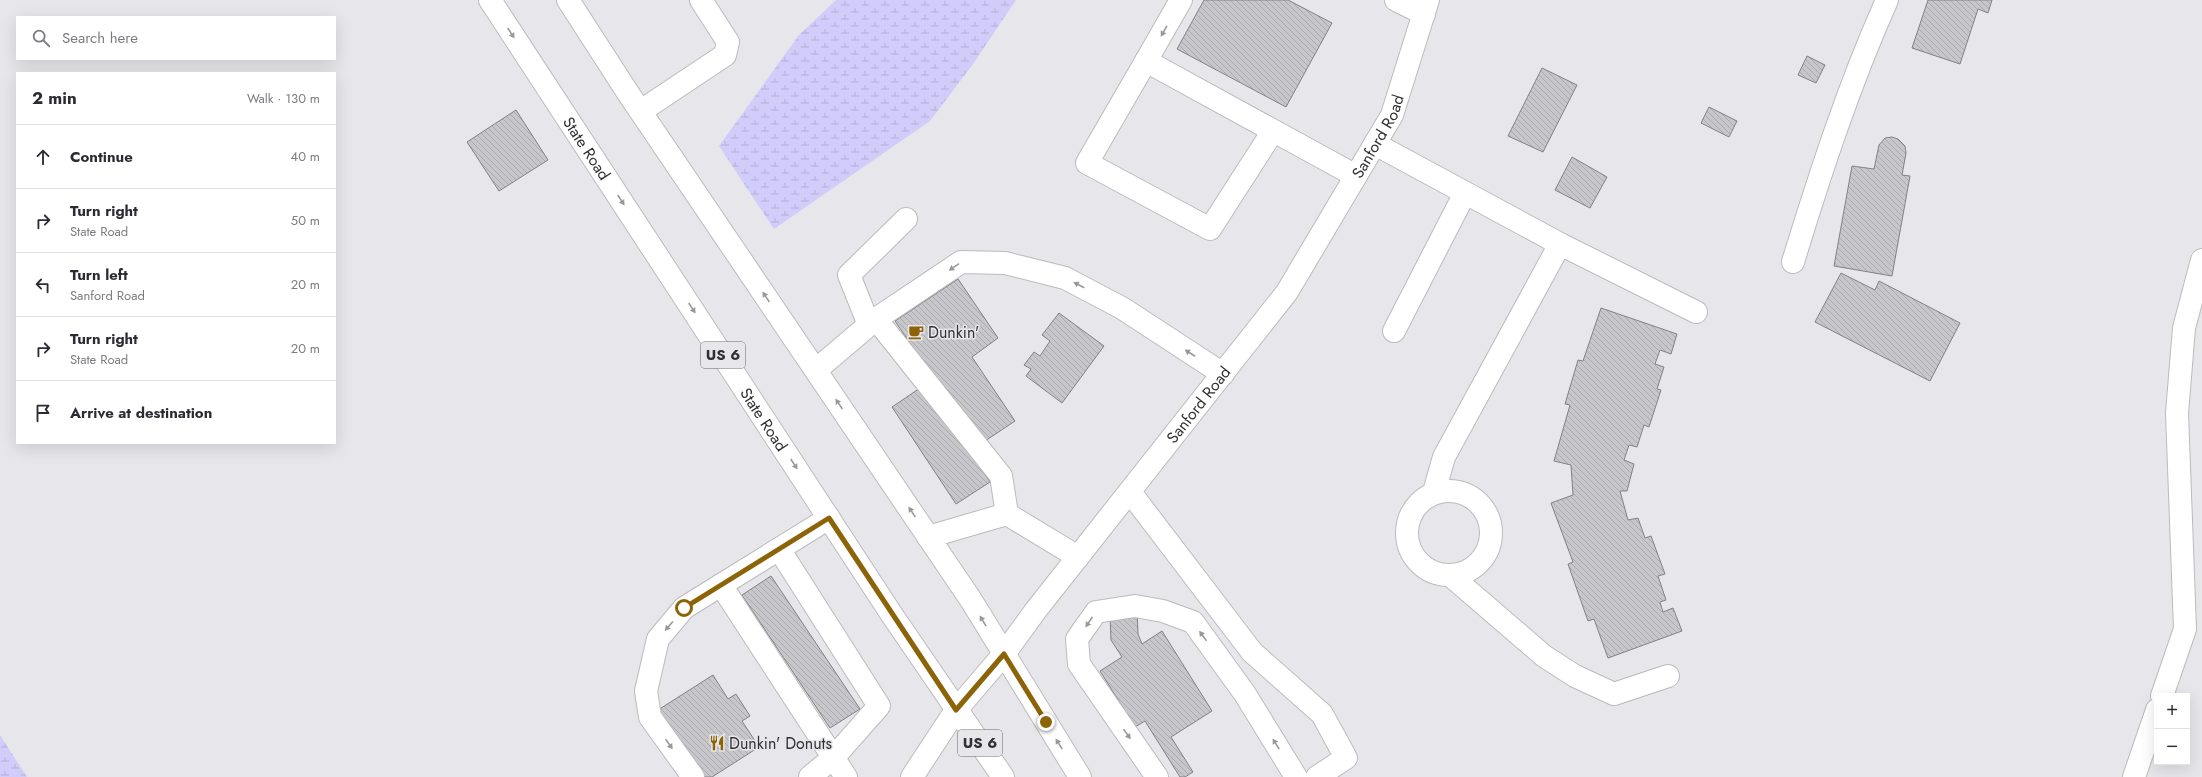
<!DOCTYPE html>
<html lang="en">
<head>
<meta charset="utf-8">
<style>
  body { margin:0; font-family:Jost,sans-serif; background:#f7f7f7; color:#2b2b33 }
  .controls { position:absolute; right:12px; bottom:12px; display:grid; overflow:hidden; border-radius:0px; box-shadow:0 4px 16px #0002 }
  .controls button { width:36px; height:36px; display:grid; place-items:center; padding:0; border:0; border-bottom:1px solid #e1e1e2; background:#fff; color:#2b2b33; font:20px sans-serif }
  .stop { position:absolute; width:12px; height:12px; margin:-9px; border:3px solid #8c6306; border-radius:50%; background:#fff }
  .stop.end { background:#8c6306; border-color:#fff; box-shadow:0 1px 4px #0008 }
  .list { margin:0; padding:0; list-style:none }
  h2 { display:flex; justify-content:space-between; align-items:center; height:52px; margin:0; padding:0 16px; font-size:17px }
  h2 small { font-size:13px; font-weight:400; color:#7c7c81 }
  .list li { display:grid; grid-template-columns:26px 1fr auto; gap:12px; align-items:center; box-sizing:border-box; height:64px; padding:0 16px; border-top:1px solid #e1e1e2 }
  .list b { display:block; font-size:15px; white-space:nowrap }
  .list p { margin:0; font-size:13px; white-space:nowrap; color:#7c7c81 }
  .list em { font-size:13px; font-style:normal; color:#7c7c81 }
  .icon { flex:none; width:22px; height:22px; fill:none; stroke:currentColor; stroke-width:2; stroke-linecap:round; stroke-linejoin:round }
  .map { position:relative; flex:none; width:2202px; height:777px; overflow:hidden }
  .search { position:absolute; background:#fff; box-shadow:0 4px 16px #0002; left:16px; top:16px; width:320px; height:44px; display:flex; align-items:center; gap:10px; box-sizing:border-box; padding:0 14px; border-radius:0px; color:#7c7c81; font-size:15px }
  .panel { position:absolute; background:#fff; box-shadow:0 4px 16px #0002; left:16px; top:72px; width:320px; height:372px; border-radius:0px }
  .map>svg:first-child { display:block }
</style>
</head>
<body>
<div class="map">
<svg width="2202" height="777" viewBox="0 0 2202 777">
  <defs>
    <pattern id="wetland-marsh" width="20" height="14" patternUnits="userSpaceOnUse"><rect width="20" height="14" fill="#d1ccfa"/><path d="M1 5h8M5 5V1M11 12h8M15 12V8" fill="none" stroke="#b4b0d7"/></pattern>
    <pattern id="building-back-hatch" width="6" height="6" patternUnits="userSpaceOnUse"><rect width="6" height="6" fill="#c7c7cb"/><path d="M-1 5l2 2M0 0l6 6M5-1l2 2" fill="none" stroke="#ababaf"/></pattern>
  </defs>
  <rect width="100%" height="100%" fill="#e7e6ea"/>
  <g fill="url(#wetland-marsh)">
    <polygon points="836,0 1016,0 973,64 930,121 774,229 719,146 799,35"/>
    <polygon points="0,735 27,777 0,777"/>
  </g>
  <g fill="url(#building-back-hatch)" stroke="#828285">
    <polygon points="1204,0 1288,0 1332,23 1286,107 1177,49"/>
    <polygon points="1928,0 1992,0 1988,13 1978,9 1960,64 1912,48"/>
    <polygon points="1807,56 1825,65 1816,83 1798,75"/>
    <polygon points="1542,68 1577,85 1543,152 1508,136"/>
    <polygon points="1709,107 1737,121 1729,137 1701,123"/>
    <polygon points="516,110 548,160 499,191 467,142"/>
    <polygon points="1892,137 1898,139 1905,146 1906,153 1902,175 1910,176 1892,276 1834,266 1852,166 1874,169 1879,145 1885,138"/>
    <polygon points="1572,157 1607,177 1590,208 1555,190"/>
    <polygon points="1841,273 1875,290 1879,281 1960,323 1930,381 1815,322"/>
    <polygon points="958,279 998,338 972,357 1015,421 979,445 895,321"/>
    <polygon points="1601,308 1677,334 1671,354 1660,350 1655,364 1664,367 1657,389 1661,390 1649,427 1644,425 1637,447 1629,445 1624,460 1634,464 1627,491 1620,491 1628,520 1638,518 1645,538 1651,536 1665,574 1658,576 1666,600 1660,602 1663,612 1673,608 1682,631 1608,658 1594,619 1588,621 1568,564 1573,562 1551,503 1573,495 1571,465 1554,461 1570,405 1565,404 1578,360 1583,361"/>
    <polygon points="1059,313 1104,346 1062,403 1026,376 1031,369 1024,365 1034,352 1040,356 1050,341 1042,335"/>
    <polygon points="926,384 990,482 956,504 892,407"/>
    <polygon points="771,576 860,709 830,728 742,595"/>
    <polygon points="1137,610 1138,634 1142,644 1162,631 1212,711 1171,737 1193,772 1185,777 1180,777 1145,721 1135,727 1100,671 1122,657 1111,640 1110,615"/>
    <polygon points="713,675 728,699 736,694 750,716 742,721 759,747 712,777 700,777 658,710"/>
  </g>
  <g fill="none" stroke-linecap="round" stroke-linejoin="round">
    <defs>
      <g id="minor">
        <polyline points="1396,0 1424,14"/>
        <polyline points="1146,61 1181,0"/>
        <polyline points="641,111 725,55 728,42 701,0"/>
        <polyline points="1273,131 1210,229 1087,163 1146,61 1356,176"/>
        <polyline points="1375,144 1560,244 1444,457 1434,492"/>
        <polyline points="1560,244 1696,312"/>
        <path d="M1793,262C1820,174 1849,85 1887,0"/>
        <polyline points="876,319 961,262 1005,263 1065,278 1122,308 1223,374"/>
        <polyline points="869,325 849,275 906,219"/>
        <polyline points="1394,331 1465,193"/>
        <polyline points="816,370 876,319 1001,476 1007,514"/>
        <circle cx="1449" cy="533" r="42"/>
        <polyline points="1130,492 1252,652 1322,714 1346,758 1317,777"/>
        <polyline points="829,518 721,585 846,777"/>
        <polyline points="928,537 1007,514 1078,557"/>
        <polyline points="779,549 879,706 834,757 810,777"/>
        <polyline points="1451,576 1544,656 1575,676 1614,694 1668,676"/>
        <polyline points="2162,696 2185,629 2177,413 2184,328 2202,260"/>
        <polyline points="693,777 650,717 646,691 658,639 684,608 721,585"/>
        <path id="s1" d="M912,777L956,710L1004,654L1036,610L1287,292L1392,115L1428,0"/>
        <polyline points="1157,777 1079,664 1077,639 1096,612 1135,606 1163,611 1193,622 1245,694 1296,777"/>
        <polyline points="2134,777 2157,710"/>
      </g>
      <g id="major">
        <path id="s2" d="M490,0L892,615L1003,777"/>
        <polyline points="568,0 628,93 971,600 1080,777"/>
      </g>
    </defs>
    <use href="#minor" stroke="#bbbbbe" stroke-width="24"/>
    <use href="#major" stroke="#bbbbbe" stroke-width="24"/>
    <use href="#minor" stroke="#fff" stroke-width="22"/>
    <use href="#major" stroke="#fff" stroke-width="22"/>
  </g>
  <defs><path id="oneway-solid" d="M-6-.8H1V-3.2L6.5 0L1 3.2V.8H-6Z"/></defs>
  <g fill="#989899">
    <use href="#oneway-solid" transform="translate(1164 31) rotate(120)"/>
    <use href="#oneway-solid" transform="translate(511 33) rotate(57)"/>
    <use href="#oneway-solid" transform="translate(621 200) rotate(57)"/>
    <use href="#oneway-solid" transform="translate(954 267) rotate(146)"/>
    <use href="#oneway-solid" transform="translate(1079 285) rotate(-152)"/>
    <use href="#oneway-solid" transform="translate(766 297) rotate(-124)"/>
    <use href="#oneway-solid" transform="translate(692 308) rotate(57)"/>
    <use href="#oneway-solid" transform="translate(1190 353) rotate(-147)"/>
    <use href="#oneway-solid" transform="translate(839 404) rotate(-124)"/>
    <use href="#oneway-solid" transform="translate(794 464) rotate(57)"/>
    <use href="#oneway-solid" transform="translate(912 512) rotate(-124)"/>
    <use href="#oneway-solid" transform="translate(983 621) rotate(-121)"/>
    <use href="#oneway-solid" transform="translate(1089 622) rotate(124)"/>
    <use href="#oneway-solid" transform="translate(669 626) rotate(131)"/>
    <use href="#oneway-solid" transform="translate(1203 636) rotate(-126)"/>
    <use href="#oneway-solid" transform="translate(1127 734) rotate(55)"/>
    <use href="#oneway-solid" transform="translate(669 744) rotate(55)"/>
    <use href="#oneway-solid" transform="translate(1059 744) rotate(-122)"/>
    <use href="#oneway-solid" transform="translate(1276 744) rotate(-122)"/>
  </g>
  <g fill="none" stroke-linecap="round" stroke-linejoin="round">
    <polyline stroke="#8c6306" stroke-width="5" points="684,608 829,518 956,710 1004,654 1046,722"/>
  </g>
  <defs>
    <symbol id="cafe-bare" viewBox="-9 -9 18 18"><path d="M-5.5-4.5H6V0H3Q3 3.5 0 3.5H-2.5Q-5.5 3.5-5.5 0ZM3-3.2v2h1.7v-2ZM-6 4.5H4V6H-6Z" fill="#8c6306" stroke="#e7e6ea" stroke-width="2.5" paint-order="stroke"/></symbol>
    <symbol id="restaurant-bare" viewBox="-9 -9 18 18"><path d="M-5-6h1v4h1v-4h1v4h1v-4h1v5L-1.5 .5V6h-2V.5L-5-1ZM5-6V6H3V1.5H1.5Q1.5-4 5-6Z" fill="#8c6306" stroke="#e7e6ea" stroke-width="2.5" paint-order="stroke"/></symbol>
  </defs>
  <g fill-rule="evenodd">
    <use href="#cafe-bare" x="905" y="321" width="22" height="22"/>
    <use href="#restaurant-bare" x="706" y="732" width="22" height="22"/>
  </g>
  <g text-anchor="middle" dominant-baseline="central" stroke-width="3" stroke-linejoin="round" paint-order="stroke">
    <g fill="#e7e6ea" stroke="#68676a" stroke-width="1">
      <rect x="701" y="342" width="44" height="26" rx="3"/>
      <rect x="958" y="730" width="44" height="26" rx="3"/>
    </g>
    <g font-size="15" font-weight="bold" fill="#313133">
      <text x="723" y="355">US 6</text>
      <text x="980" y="743">US 6</text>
    </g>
    <g font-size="16" fill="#313133" stroke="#e7e6ea">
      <text stroke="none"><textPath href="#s1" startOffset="794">Sanford Road</textPath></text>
      <text stroke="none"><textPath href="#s2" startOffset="177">State Road</textPath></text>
      <text stroke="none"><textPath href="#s1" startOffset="470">Sanford Road</textPath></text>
      <text stroke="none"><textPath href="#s2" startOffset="501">State Road</textPath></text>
    </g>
    <g font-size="16" fill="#313133" stroke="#e7e6ea" text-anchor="start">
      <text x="928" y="332">Dunkin'</text>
      <text x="729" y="743">Dunkin' Donuts</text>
    </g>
  </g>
</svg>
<div class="controls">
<button>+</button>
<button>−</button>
</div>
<div class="stop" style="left:684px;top:608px"></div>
<div class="stop end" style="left:1046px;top:722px"></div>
<div class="search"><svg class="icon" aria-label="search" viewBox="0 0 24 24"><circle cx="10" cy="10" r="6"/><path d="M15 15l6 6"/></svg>Search here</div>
<section class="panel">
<h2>2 min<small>Walk · 130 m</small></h2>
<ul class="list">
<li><svg class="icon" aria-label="ahead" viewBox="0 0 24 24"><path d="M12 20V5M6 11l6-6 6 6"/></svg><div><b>Continue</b></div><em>40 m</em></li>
<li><svg class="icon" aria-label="right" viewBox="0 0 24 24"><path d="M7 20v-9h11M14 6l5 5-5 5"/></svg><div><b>Turn right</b><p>State Road</p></div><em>50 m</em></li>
<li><svg class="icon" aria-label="left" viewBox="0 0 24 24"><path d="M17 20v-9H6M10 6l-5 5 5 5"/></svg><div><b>Turn left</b><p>Sanford Road</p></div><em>20 m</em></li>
<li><svg class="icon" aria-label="right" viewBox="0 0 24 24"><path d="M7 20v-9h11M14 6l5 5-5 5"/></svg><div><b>Turn right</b><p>State Road</p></div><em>20 m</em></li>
<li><svg class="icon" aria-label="arrive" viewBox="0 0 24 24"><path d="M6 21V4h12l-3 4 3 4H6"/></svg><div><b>Arrive at destination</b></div></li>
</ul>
</section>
</div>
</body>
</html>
